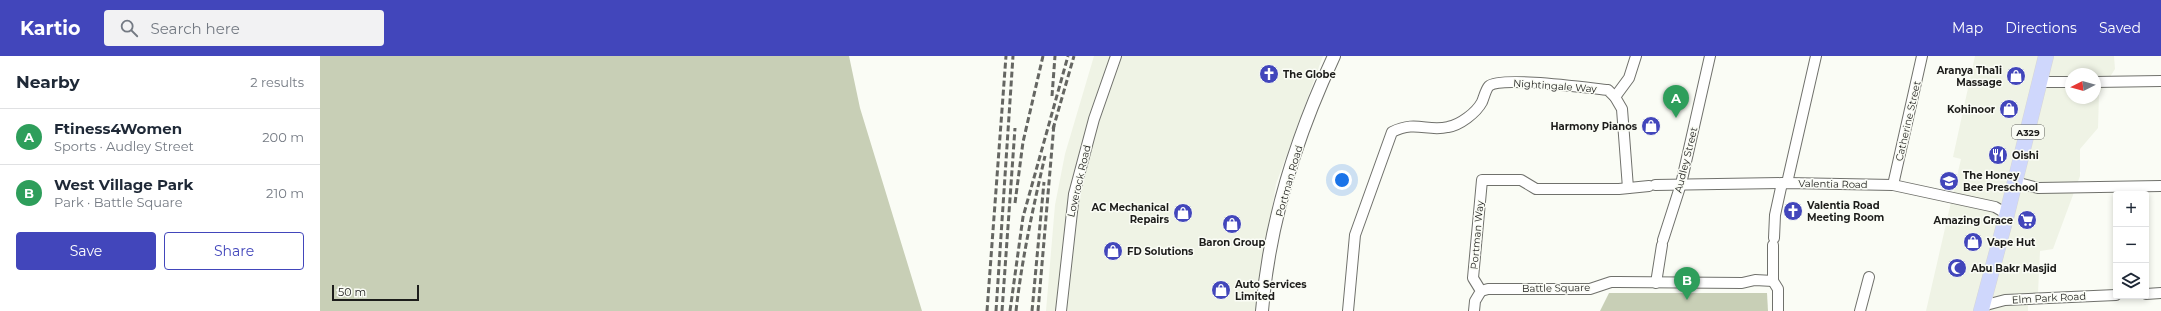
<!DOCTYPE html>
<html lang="en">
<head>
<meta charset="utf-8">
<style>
  body { margin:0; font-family:Montserrat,sans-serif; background:#f2f2f3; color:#1f2937 }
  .controls { position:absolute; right:12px; bottom:12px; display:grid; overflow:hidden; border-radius:4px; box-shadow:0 2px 6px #0003 }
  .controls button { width:36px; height:36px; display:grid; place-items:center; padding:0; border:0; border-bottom:1px solid #e0e1e3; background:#fff; color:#1f2937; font:20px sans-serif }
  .compass { position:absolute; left:1745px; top:12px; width:36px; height:36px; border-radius:50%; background:#fff; box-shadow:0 2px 6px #0003; rotate:264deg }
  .scale { position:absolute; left:12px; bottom:10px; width:87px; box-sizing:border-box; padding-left:4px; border:2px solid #1d1d1b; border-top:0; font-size:11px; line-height:14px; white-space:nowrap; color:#1d1d1b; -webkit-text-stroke:3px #fafcf5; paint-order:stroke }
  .you { position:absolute; left:1022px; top:124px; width:14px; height:14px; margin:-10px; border:3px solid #fff; border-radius:50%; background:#1a73e8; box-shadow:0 0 0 6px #1a73e833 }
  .badge { display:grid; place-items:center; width:26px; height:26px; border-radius:50%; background:#4246bb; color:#fff; font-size:13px; font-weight:700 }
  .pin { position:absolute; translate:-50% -33px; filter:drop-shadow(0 1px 2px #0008) }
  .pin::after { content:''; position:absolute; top:21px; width:14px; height:12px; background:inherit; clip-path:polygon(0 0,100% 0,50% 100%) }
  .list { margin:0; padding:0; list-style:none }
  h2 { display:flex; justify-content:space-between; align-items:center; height:52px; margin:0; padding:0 16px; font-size:17px }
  h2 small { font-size:13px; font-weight:400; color:#747a83 }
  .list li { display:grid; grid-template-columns:26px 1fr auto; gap:12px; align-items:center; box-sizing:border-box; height:56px; padding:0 16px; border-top:1px solid #e0e1e3 }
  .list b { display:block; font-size:15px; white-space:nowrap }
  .list p { margin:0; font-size:13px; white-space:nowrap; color:#747a83 }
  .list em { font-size:13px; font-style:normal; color:#747a83 }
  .actions { display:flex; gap:8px; padding:12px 16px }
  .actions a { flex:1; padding:9px 0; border:1px solid #4246bb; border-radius:4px; text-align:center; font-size:14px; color:#4246bb }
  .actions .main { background:#4246bb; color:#fff }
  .icon { flex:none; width:22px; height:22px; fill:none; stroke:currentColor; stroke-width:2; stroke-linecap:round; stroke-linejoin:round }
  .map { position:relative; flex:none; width:1841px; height:255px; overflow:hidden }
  header { display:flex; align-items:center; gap:24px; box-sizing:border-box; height:56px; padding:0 20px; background:#4246bb; color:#fff }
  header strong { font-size:19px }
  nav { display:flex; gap:22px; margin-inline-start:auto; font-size:14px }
  .search { width:280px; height:36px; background:#f2f2f3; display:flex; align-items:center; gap:10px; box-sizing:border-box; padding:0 14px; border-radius:4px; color:#747a83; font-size:15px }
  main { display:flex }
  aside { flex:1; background:#fff }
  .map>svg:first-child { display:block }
</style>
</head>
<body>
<header>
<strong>Kartio</strong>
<div class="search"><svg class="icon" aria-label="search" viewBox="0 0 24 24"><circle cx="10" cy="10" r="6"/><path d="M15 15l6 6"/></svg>Search here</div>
<nav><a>Map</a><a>Directions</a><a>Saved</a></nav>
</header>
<main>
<aside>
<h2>Nearby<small>2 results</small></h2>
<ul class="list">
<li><span class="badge" style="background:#2e9e5b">A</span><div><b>Ftiness4Women</b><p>Sports · Audley Street</p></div><em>200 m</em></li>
<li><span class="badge" style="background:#2e9e5b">B</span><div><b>West Village Park</b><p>Park · Battle Square</p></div><em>210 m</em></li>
</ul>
<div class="actions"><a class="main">Save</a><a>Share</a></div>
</aside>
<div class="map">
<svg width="1841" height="255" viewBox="0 0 1841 255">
  <rect width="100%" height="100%" fill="#fafcf5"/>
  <g fill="#eff3e5" fill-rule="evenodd">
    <polygon points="774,0 1003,0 956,128 936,255 726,255 735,149 745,98"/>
    <path d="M1655,0H1794L1795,13L1779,38L1778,72L1760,93V120L1733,193L1720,195L1718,237L1708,248V255H1606L1641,103L1633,101ZM1751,18H1775V42H1751Z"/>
  </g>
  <g fill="#c8cfb6">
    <polygon points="0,0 529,0 540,52 602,255 0,255"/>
    <polygon points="1289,237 1447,237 1448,255 1280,255"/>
  </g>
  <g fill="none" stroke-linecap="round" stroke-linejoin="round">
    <defs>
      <g id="minor">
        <polyline points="1721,26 1751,26"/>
        <polyline points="1775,26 1841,25"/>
        <polyline points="1295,41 1309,22 1316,0"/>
        <polyline points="1695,126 1718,132 1841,130"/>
        <polyline points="1467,127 1496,0"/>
        <polyline points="1335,129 1467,127 1573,129 1675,151 1687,158"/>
        <polyline points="1573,129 1602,0"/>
        <polyline points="1454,182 1455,159 1462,127"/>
        <polyline points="1343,184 1361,128 1390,0"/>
        <polyline points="1453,189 1453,225 1458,233 1458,255"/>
        <polyline points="1336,227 1342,189"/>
        <polyline points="1161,235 1168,233 1270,233 1291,226 1298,226 1422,227 1435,224 1453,225"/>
        <polyline points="1826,238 1841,237"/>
        <polyline points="1662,250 1685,244 1796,239"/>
        <polyline points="741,255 754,138 774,63 796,0"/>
        <path d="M1028,255L1035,179L1072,76C1096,64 1107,76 1128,71C1140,69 1156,57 1162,46C1164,41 1166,33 1169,30C1181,20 1268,32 1288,34L1295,41L1302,53L1308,132"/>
        <polyline points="1154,255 1155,245 1161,235 1153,222 1162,124 1201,124 1216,133 1299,133 1329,130"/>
        <polyline points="1540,255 1549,221"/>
      </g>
      <path id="tertiary" d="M942,255C949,168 977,79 1014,0"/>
      <polyline id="primary" points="1661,255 1687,158 1726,0"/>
    </defs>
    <use href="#minor" stroke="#70716c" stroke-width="12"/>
    <use href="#tertiary" stroke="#70716c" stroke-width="14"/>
    <use href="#primary" stroke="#d6d6d6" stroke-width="16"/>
    <use href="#minor" stroke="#fff" stroke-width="10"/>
    <use href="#tertiary" stroke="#fff" stroke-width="12"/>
    <use href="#primary" stroke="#cfd7fc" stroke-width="15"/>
    <g stroke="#656662" stroke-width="3" stroke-dasharray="6 3" stroke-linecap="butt">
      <polyline points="732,40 735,0"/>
      <polyline points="733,73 754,0"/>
      <polyline points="695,147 703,86 723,0"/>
      <polyline points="667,255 686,0"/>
      <polyline points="676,255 693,0"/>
      <polyline points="682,255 695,72"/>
      <polyline points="690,255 703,161 748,0"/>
      <path d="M696,255C702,202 713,152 725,100"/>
      <polyline points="712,255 724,126"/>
      <polyline points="718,255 734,68"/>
    </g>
  </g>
  <defs>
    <symbol id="church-disc" viewBox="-11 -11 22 22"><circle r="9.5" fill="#4246bb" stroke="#fafcf5"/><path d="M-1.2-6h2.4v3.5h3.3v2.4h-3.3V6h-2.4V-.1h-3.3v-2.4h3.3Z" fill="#fff"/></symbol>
    <symbol id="shop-disc" viewBox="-11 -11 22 22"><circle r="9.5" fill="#4246bb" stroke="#fafcf5"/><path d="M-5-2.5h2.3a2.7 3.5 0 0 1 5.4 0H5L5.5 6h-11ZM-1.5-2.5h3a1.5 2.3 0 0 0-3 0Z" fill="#fff"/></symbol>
    <symbol id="restaurant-disc" viewBox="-11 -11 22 22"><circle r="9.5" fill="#4246bb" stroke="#fafcf5"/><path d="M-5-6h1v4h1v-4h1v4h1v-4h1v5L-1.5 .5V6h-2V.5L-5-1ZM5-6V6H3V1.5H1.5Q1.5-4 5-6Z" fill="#fff"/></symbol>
    <symbol id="school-disc" viewBox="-11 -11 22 22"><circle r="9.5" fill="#4246bb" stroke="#fafcf5"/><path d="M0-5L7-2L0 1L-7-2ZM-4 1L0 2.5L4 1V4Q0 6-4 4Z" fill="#fff"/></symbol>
    <symbol id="supermarket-disc" viewBox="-11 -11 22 22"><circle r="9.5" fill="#4246bb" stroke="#fafcf5"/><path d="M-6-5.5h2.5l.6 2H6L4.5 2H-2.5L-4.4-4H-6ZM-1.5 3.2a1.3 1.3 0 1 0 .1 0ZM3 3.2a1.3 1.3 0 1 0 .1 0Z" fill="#fff"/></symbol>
    <symbol id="mosque-disc" viewBox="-11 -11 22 22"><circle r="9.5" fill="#4246bb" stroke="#fafcf5"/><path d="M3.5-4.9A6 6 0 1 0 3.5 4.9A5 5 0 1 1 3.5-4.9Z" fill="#fff"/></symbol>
  </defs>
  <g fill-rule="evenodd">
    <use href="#church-disc" x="938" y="7" width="22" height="22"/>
    <use href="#shop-disc" x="1685" y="9" width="22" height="22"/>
    <use href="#shop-disc" x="1678" y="42" width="22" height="22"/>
    <use href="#shop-disc" x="1320" y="59" width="22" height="22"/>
    <use href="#restaurant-disc" x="1667" y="88" width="22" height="22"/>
    <use href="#school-disc" x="1618" y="114" width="22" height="22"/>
    <use href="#church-disc" x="1462" y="144" width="22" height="22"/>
    <use href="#shop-disc" x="852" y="146" width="22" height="22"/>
    <use href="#supermarket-disc" x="1696" y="153" width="22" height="22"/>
    <use href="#shop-disc" x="901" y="157" width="22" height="22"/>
    <use href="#shop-disc" x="1642" y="175" width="22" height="22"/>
    <use href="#shop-disc" x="782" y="184" width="22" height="22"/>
    <use href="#mosque-disc" x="1626" y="201" width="22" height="22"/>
    <use href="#shop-disc" x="890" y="223" width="22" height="22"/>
  </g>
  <g text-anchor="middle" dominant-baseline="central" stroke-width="3" stroke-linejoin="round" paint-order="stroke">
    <rect fill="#fafcf5" stroke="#5f605c" stroke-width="1" x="1692" y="69" width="32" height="14" rx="3"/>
    <g font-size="9" font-weight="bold" fill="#1d1d1b">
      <text x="1708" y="76">A329</text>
    </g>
    <g font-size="10" font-weight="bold" fill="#1d1d1b" stroke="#fafcf5" text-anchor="start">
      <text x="1682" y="14" text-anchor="end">Aranya Tha1i<tspan x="1682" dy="12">Massage</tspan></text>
      <text x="963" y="18">The Globe</text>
      <text x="1675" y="53" text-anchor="end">Kohinoor</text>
      <text x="1317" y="70" text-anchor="end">Harmony Pianos</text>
      <text x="1692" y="99">Oishi</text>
      <text x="1643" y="119">The Honey<tspan x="1643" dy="12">Bee Preschool</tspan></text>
      <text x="1487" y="149">Valentia Road<tspan x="1487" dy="12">Meeting Room</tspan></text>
      <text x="849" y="151" text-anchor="end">AC Mechanical<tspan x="849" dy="12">Repairs</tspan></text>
      <text x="1693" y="164" text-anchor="end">Amazing Grace</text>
      <text x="912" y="186" text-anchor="middle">Baron Group</text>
      <text x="1667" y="186">Vape Hut</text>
      <text x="807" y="195">FD Solutions</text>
      <text x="1651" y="212">Abu Bakr Masjid</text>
      <text x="915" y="228">Auto Services<tspan x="915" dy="12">Limited</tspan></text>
    </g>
    <g font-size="10" fill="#1d1d1b" stroke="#fafcf5">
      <text transform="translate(1235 30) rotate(4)">Nightingale Way</text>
      <text transform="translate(1588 65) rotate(-77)">Catherine Street</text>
      <text transform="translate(1366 104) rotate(-76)">Audley Street</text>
      <text transform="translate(759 125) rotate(-77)">Loverock Road</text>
      <text transform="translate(969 125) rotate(-74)">Portman Road</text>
      <text transform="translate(1513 128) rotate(1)">Valentia Road</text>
      <text transform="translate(1157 179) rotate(-85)">Portman Way</text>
      <text transform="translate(1236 232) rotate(-1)">Battle Square</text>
      <text transform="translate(1729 242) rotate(-3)">Elm Park Road</text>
    </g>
  </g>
</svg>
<div class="controls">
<button>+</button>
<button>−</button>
<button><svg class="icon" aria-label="layers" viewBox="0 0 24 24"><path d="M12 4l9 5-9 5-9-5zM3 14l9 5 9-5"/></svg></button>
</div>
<svg class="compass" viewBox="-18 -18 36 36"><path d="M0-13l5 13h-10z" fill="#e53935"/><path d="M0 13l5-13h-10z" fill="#747a83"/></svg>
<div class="scale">50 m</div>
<div class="you"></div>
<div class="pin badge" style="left:1356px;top:62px;background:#2e9e5b">A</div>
<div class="pin badge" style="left:1367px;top:244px;background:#2e9e5b">B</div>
</div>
</main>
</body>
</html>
